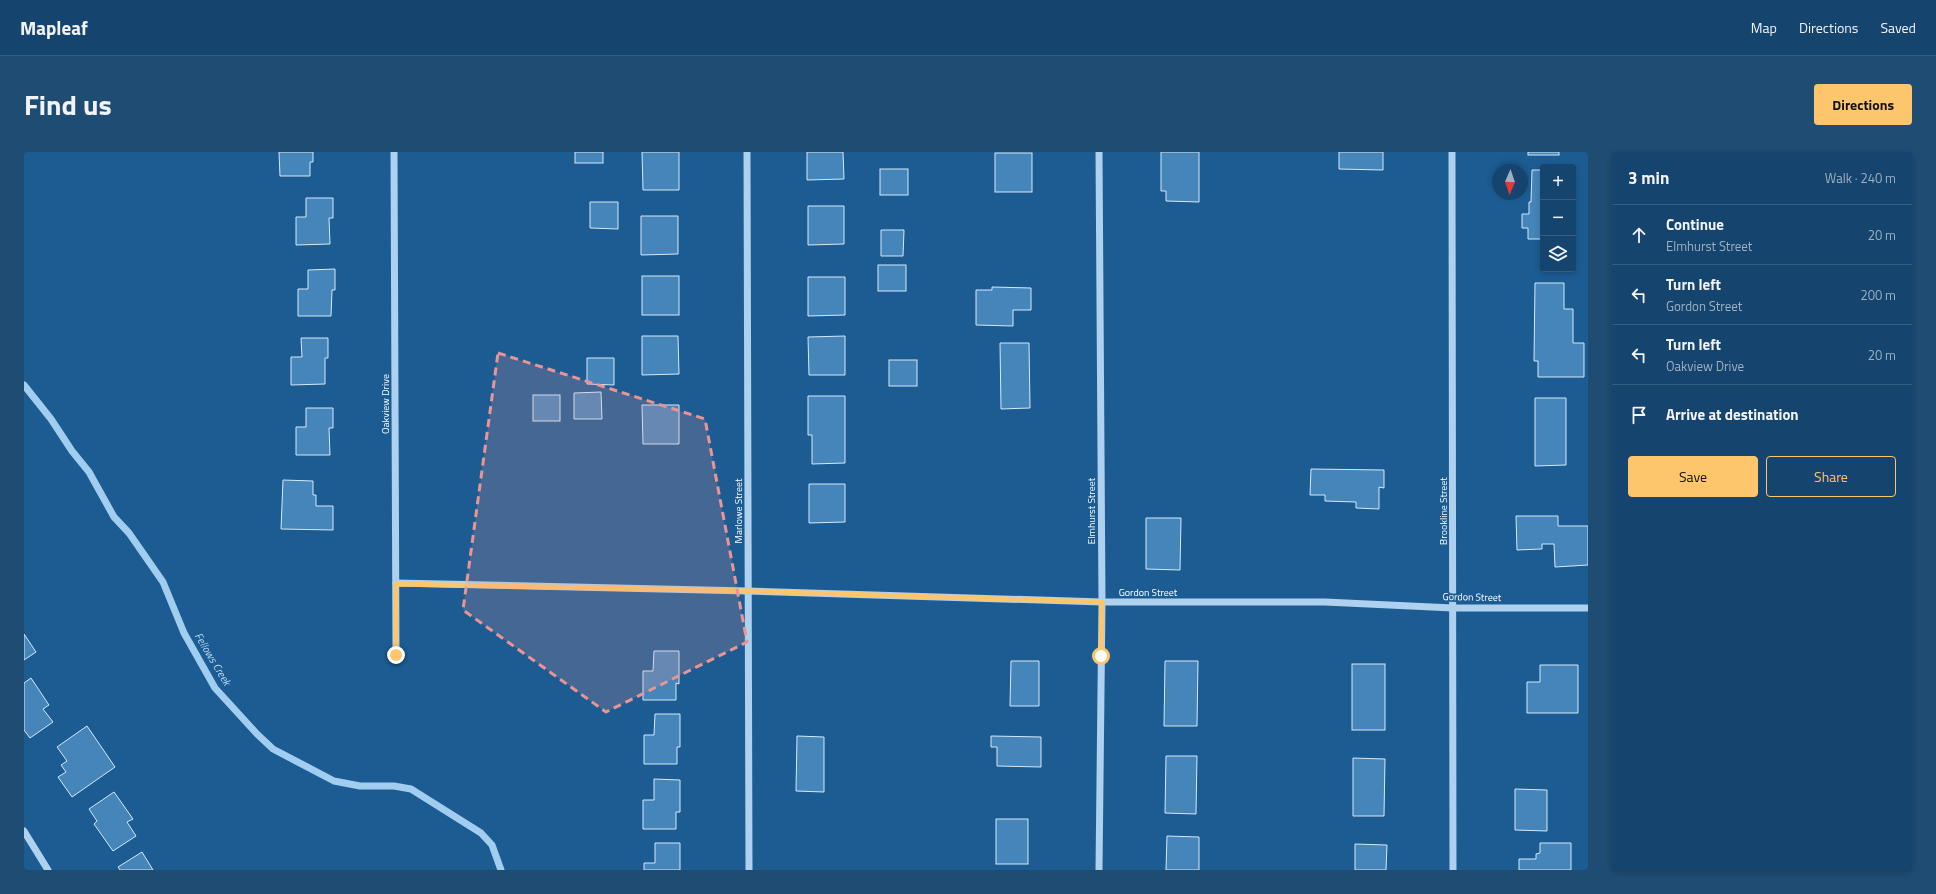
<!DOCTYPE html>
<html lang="en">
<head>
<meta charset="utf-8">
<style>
  body { margin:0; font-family:"Titillium Web",sans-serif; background:#1e4c73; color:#f1f3f6 }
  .controls { position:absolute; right:12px; top:12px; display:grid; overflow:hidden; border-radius:4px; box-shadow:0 2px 6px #0003 }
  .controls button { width:36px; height:36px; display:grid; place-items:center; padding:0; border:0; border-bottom:1px solid #345d81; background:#15456e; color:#f1f3f6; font:20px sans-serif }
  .compass { position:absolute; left:1468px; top:12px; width:36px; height:36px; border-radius:50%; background:#15456e; box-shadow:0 2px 6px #0003; rotate:182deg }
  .stop { position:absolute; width:12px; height:12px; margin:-9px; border:3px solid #fec66c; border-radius:50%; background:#fff }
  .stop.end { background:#fec66c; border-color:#fff; box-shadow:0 1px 4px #0008 }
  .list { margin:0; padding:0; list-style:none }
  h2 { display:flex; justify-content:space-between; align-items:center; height:52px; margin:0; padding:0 16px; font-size:17px }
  h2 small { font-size:13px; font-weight:400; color:#9db1c2 }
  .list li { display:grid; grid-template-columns:26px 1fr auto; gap:12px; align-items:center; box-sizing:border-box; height:60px; padding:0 16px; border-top:1px solid #345d81 }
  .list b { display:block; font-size:15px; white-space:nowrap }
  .list p { margin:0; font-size:13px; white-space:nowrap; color:#9db1c2 }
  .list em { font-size:13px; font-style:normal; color:#9db1c2 }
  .actions { display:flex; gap:8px; padding:12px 16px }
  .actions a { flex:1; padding:9px 0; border:1px solid #fec66c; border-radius:4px; text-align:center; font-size:14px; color:#fec66c }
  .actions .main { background:#fec66c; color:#111 }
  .icon { flex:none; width:22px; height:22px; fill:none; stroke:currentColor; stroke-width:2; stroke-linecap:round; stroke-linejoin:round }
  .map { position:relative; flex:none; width:1564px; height:718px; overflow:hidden; border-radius:4px }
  header { display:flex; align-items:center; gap:24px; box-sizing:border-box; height:56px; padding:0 20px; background:#15456e; border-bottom:1px solid #345d81 }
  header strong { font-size:19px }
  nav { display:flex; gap:22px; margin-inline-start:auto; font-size:14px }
  .intro { display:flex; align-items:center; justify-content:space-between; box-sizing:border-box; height:96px; padding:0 24px }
  h1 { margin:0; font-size:28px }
  .button { padding:10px 18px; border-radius:4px; background:#fec66c; color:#111; font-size:14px; font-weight:700 }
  main { display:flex; gap:24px; padding:0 24px }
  aside { flex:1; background:#15456e; border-radius:4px; box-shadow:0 2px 6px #0003 }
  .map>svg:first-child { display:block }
</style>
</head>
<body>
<header>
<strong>Mapleaf</strong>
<nav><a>Map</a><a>Directions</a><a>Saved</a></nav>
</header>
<div class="intro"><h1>Find us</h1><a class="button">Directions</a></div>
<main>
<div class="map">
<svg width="1564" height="718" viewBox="0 0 1564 718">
  <rect width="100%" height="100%" fill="#1c5c93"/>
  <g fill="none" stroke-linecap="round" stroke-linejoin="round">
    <polyline stroke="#a1cdf0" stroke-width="7" points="0,233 27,267 48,299 65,320 90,365 105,381 139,430 160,481 191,536 233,582 249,597 310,629 336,634 370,634 387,637 457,681 468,693 477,718"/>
  </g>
  <g fill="#4585b9" stroke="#d4e9fa">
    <polygon points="255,0 289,0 289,10 286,10 286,24 256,24"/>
    <rect x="551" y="0" width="28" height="11"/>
    <polygon points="618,0 655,0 655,38 619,38"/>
    <polygon points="783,0 819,0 820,27 783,28"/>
    <polygon points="1137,0 1175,0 1175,50 1142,49 1142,39 1137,39"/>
    <polygon points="1315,0 1359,0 1359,18 1315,17"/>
    <rect x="1504" y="0" width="31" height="3"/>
    <rect x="971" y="1" width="37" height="39"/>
    <rect x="856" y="17" width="28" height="26"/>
    <polygon points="1508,18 1519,18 1519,87 1504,87 1504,76 1498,76 1498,62 1505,62 1505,50 1507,50"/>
    <polygon points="282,46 309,46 309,66 305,66 306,92 272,93 272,65 282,65"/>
    <polygon points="566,50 594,50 594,77 566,76"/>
    <polygon points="784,54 820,54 820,92 784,93"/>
    <polygon points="617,64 654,64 654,102 617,103"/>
    <polygon points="857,78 880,78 879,104 857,104"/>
    <rect x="854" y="113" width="28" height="26"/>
    <polygon points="311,117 311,138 308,138 307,164 274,164 274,137 284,137 284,118"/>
    <rect x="618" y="124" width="37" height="39"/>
    <polygon points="784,125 821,125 821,163 784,164"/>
    <polygon points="1511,131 1540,131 1540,157 1549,157 1549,191 1560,191 1560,225 1514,225 1514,209 1510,209"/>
    <polygon points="968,135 1007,136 1007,158 989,158 989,174 952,173 952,138 968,138"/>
    <polygon points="618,184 654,184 655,222 618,223"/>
    <polygon points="821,184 821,223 785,223 784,185"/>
    <polygon points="277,186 304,186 304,206 301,206 301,232 267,233 267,205 278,205"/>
    <polygon points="976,191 1005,191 1006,256 977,257"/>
    <polygon points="563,206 590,206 590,233 563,232"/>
    <rect x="865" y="208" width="28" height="26"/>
    <polygon points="577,240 578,267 550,267 550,241"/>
    <rect x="509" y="243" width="27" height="26"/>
    <polygon points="784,244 821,244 821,311 788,312 788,283 784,283"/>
    <polygon points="1511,246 1542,246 1542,313 1511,314"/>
    <polygon points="618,253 655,253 655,292 619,292"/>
    <polygon points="282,256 309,256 309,276 305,276 306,303 272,303 272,275 282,275"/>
    <polygon points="1287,317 1360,318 1360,336 1355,335 1355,357 1332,356 1332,350 1301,349 1301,343 1286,343"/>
    <polygon points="259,328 289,329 289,343 292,343 292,354 309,354 309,378 257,377"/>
    <polygon points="785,332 821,332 821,370 785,371"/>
    <polygon points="1492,364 1534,364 1534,374 1564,374 1564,413 1531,415 1530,392 1518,392 1518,397 1493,398"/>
    <polygon points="1122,366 1157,366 1156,418 1122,417"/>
    <polygon points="0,482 12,500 0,508"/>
    <polygon points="630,499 655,499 655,532 652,531 652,548 619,548 619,519 629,519"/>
    <polygon points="987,509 1015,509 1015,554 986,554"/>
    <polygon points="1141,509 1174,509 1173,574 1140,574"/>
    <rect x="1328" y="512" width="33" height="66"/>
    <polygon points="1516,513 1554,513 1554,561 1503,561 1503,530 1516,530"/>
    <polygon points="7,526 25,553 19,557 29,570 6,586 0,578 0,531"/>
    <polygon points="631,562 656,562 656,595 653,595 653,612 620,612 620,583 630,583"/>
    <polygon points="63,574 91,615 48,645 34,625 42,620 37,613 43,609 33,595"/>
    <polygon points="773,584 800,585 800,640 772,639"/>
    <polygon points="967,584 1017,585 1017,615 973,614 973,595 967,595"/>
    <polygon points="1142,604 1173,604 1172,662 1141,661"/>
    <polygon points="1329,606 1361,607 1360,664 1329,664"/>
    <polygon points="630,627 656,628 656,660 652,660 652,677 619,677 619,648 630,648"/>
    <polygon points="1491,637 1523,638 1523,679 1491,678"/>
    <polygon points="90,640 109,667 103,670 112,684 89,699 70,672 73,669 65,657"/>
    <rect x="972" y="667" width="32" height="45"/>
    <polygon points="1143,684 1175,685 1175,718 1142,718"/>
    <polygon points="631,691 656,691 656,718 620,718 620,711 631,711"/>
    <polygon points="1516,691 1547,691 1547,718 1495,718 1495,707 1512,707 1512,702 1516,701"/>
    <polygon points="1331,692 1363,693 1362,718 1331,718"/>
    <polygon points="118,700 129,718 96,718 94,715"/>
  </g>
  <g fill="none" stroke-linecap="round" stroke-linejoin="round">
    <g stroke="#add1ef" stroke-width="7">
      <polyline points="370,0 372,503"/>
      <polyline points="723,0 725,718"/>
      <polyline points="1075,0 1078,450 1075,718"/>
      <polyline points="1428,0 1429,718"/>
      <polyline points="372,431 724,439 1078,450 1301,450 1429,456 1564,456"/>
      <polyline points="0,679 24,718"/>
    </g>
  </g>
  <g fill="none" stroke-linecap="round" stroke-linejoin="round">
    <polyline stroke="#fec66c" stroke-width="5" points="372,503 372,432 724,439 1078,450 1077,504"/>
  </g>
  <path fill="#ea9494" fill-opacity="0.2" stroke="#ea9494" stroke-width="3" stroke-dasharray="8 5" stroke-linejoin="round" d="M474,201L681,267L723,490L582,560L439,458Z"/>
  <g text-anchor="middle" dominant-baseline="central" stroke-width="3.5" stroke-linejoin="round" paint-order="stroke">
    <g font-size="10" fill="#fff" stroke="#1c5c93">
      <text transform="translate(361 252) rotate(-90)">Oakview Drive</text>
      <text transform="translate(714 359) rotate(-90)">Marlowe Street</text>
      <text transform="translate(1067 359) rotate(-90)">Elmhurst Street</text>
      <text transform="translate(1419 359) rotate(-90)">Brookline Street</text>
      <text x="1124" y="440">Gordon Street</text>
      <text transform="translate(1448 445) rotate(1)">Gordon Street</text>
    </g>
    <g font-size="11" font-style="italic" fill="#badbf5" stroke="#1c5c93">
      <text transform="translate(189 507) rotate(59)">Fellows Creek</text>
    </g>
  </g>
</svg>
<div class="controls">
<button>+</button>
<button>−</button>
<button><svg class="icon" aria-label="layers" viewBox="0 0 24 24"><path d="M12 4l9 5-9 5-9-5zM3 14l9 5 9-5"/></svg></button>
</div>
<svg class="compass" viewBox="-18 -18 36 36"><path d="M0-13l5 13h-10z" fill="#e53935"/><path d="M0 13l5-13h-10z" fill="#9db1c2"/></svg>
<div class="stop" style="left:1077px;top:504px"></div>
<div class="stop end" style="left:372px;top:503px"></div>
</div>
<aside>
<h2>3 min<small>Walk · 240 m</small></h2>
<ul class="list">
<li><svg class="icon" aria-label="ahead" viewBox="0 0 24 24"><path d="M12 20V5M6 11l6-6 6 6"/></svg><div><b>Continue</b><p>Elmhurst Street</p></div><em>20 m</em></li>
<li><svg class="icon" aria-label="left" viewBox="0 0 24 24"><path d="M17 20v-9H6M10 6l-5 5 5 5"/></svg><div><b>Turn left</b><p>Gordon Street</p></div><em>200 m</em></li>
<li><svg class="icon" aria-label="left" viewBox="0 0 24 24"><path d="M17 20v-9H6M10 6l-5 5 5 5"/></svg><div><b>Turn left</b><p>Oakview Drive</p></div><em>20 m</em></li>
<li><svg class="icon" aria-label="arrive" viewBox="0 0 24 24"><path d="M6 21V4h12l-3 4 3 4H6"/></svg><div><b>Arrive at destination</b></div></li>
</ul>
<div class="actions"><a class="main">Save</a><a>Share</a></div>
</aside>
</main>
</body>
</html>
